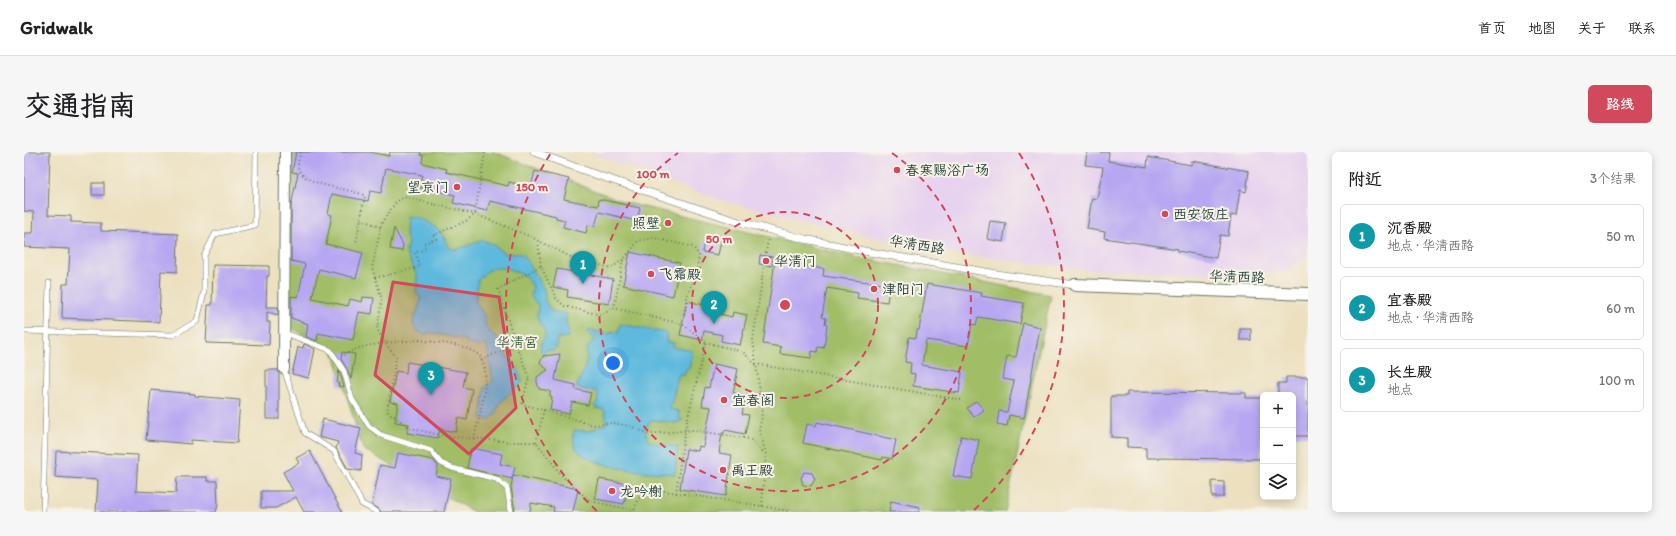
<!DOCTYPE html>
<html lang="zh">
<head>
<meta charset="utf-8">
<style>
  body { margin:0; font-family:Itim,"LXGW WenKai TC",sans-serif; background:#f6f6f6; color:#202124 }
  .controls { position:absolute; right:12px; bottom:12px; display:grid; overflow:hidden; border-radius:6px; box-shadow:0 2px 10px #0003 }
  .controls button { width:36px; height:36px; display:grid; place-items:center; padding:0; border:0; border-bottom:1px solid #e0e0e0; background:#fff; color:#202124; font:20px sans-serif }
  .you { position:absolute; left:589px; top:211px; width:14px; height:14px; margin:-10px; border:3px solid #fff; border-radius:50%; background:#1a73e8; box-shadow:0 0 0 6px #1a73e833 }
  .badge { display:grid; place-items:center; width:26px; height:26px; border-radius:50%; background:#d1495b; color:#fff; font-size:13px; font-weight:700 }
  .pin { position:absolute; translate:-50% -33px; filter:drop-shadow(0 1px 2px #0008) }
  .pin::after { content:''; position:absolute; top:21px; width:14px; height:12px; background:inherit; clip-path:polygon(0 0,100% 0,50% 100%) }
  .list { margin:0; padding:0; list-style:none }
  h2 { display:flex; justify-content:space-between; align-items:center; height:52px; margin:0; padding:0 16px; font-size:17px }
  h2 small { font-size:13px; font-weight:400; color:#757577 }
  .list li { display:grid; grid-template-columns:26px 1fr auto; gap:12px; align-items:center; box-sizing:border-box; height:64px; margin:0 8px 8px; padding:0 8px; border:1px solid #e0e0e0; border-radius:6px }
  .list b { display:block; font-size:15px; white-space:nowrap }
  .list p { margin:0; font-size:13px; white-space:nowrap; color:#757577 }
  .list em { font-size:13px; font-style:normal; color:#757577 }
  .icon { flex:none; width:22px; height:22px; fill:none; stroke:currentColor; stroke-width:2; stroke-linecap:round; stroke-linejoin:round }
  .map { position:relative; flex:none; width:1284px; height:360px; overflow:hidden; border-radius:6px }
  header { display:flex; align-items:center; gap:24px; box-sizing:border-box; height:56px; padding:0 20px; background:#fff; border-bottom:1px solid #e0e0e0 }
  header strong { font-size:19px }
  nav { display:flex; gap:22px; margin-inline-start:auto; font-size:14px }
  .intro { display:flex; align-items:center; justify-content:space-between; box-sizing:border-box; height:96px; padding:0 24px }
  h1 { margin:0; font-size:28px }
  .button { padding:10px 18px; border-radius:6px; background:#d1495b; color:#fff; font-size:14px; font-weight:700 }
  main { display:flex; gap:24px; padding:0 24px }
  aside { flex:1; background:#fff; border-radius:6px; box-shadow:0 2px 10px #0003 }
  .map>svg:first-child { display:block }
</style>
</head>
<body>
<header>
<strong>Gridwalk</strong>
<nav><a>首页</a><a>地图</a><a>关于</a><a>联系</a></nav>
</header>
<div class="intro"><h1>交通指南</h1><a class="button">路线</a></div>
<main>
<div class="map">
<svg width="1284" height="360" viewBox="0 0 1284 360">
  <rect width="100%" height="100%" fill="#f7f3e8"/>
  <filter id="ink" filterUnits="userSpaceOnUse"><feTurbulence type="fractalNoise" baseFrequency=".025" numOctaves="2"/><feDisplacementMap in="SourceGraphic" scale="8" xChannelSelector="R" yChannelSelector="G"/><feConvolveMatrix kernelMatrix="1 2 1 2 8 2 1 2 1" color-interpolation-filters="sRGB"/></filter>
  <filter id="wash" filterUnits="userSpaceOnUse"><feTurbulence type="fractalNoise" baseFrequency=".012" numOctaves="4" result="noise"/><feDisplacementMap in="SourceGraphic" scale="16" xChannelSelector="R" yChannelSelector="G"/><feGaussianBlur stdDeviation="0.9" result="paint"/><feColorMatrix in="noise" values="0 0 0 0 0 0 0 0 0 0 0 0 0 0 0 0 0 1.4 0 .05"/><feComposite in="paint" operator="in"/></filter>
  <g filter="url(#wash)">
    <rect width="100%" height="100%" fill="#ece0bf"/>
    <polygon fill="#e7d2ef" points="566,0 1284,0 1284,105 1261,119 1217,122 1061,118 909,99 699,49"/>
    <polygon fill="#a1be66" stroke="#607e4d" points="264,0 470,0 603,51 821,103 1027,143 981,360 450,360 339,297 309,199 264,174"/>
    <g fill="#5fb9dd" stroke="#3f7b88">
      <path d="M387,64C405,71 418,75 424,95L431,98L459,88L468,92L478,100L484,102L492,101L499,103L521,139V149L527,159L543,162C540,171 545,175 545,185H539L533,187L532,196L529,199L522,198L519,203C513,192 519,192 521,183C522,177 516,173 514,168C512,163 514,157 514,152L510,149L506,143L509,134L501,124L483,116H469L462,120L454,128L452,150L461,165V172L466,180L479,191L482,204C492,211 495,219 498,230C493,236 480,246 477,250C471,259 476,259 465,268L457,266L461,235L469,229L462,193L459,192L456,195L442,191V188L404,180L402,183L392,179L389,171L397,147L392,141L393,123L383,104L382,98L384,91L381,80L382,66Z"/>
      <path d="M596,172L643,181L642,190L650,191L649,195L669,199L665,217H662L660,224L655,222L646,257L655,259V265L659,268L651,271L627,268L621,277L625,290L654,295L651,322C623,320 579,318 556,301C549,296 549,286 550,278L565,279L583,271L580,258L572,256L570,253L573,250L574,240L552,236L560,217L563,208V196L569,189V184L565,183L564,178L586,182L587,179L594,181Z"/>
    </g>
    <g id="blocks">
      <g fill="#b7a7f2">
        <polygon points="0,0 26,0 24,63 47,64 47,70 77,71 77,79 154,82 153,120 137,119 135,170 38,166 39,132 44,132 46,97 0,95 0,81 9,81 10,60 0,59"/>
        <polygon points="272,0 346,0 365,4 366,0 397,0 396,3 399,3 398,11 423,17 422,20 484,34 485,30 507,35 511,19 545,27 540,47 574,54 575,47 616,56 613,69 575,60 571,74 564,73 562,81 539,75 541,68 532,66 532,64 466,49 463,59 429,51 431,43 395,35 398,23 362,16 357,41 346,39 344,49 308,42 304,62 308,63 302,92 339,101 332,126 295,117 288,146 324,154 326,147 338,150 339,145 350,146 348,162 335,160 329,188 294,181 293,189 282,185 284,172 267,166 267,144 274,145 281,112 267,109 267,54 274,21 268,20"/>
        <polygon points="1063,0 1085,0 1084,9 1123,15 1124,5 1167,13 1168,9 1225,19 1222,40 1216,38 1212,64 1207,63 1204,84 1196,83 1192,106 1154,99 1154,97 1080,86 1081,80 1063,77 1068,46 1073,47 1079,15 1061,13"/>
        <rect x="68" y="31" width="12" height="12"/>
        <polygon points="966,69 982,71 979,90 963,87"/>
        <polygon points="370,76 379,93 378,99 366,97"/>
        <polygon points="681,86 697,89 694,103 678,100"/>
        <polygon points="606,100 656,111 649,144 599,133"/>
        <polygon points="736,103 749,105 748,114 735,112"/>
        <polygon points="751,109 800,117 799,124 866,133 863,150 833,146 834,141 803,136 798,165 802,166 801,172 803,173 800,196 794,195 793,200 788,199 787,206 756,202 757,195 739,192"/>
        <polygon points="189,113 245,114 245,124 243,124 242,155 254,155 254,163 243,160 243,170 246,170 245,193 182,191 184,153 188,153"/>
        <polygon points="533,117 589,127 585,152 543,145 544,138 529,135"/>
        <polygon points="903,132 958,141 957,144 1000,151 996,172 954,165 952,173 948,172 944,194 902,188 898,213 938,220 935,241 889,234 891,222 886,221 887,211 881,210 885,185 892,186 893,178 895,178"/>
        <polygon points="663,149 685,154 684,159 708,165 709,160 723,163 716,193 697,189 698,183 680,179 678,188 656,183"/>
        <polygon points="999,171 1016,175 1000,266 985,263 983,274 973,272 975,259 983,260 990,229 979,227 983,204 992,205"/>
        <rect x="1216" y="177" width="11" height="11"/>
        <polygon points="280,192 291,197 285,226 268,222 274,195 279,196"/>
        <polygon points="318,200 331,202 327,227 323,217 317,207"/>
        <polygon points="536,202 531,228 552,233 551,237 567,241 564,253 548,250 545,262 526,258 528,245 526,244 526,239 515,237 513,230 513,225 524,218 516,211 519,204"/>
        <polygon points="383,210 442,220 439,235 448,237 443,268 434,266 432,280 416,277 414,286 383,281 385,272 371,270 374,251 366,250 372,219 382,221"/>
        <polygon points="690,212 714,217 709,241 722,243 718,262 725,263 721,282 701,278 700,281 698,281 695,301 708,303 702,344 656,337 662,297 674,299 675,294 679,295 687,255 678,254 681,235 685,236"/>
        <polygon points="242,218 254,218 255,221 255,267 242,267"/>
        <polygon points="315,218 316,221 320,235 314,234 315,231 313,231"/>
        <polygon points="1262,225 1284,225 1284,284 1269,284 1269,243 1254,243 1254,231 1262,231"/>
        <polygon points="127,238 171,242 171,244 216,248 213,291 167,288 167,292 122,288"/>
        <polygon points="1103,240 1222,241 1222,246 1238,246 1237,307 1122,306 1122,296 1103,295 1103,286 1087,285 1087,244 1103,244"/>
        <polygon points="952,249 960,258 950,265 943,256"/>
        <polygon points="299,267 337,276 331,301 338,303 337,319 324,317 312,296 314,290 295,285"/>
        <polygon points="793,270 872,288 868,307 859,305 858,308 779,291 783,272 792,274"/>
        <polygon points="937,284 955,288 948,327 929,324"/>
        <polygon points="447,296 478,302 476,312 491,315 488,327 443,316"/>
        <polygon points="32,299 114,303 112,339 152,341 153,325 183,325 183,329 193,329 194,353 192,360 72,360 74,328 31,325"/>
        <polygon points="286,299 318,360 280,360 272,345 252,356 237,356 237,339 269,339 259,320 275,311 272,306"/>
        <polygon points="374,301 409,308 414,314 412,324 427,327 420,360 357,360 355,357 348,353 356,313 371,316"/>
        <polygon points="780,320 788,321 791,327 787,334 779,333 777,326"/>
        <polygon points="489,323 554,337 549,360 529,360 530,355 507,351 506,360 491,360 487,335"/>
        <polygon points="575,327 604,332 600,352 571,347"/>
        <polygon points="1188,329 1200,330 1200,345 1188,345"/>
        <polygon points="867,349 896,355 895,360 865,360"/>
      </g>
    </g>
  </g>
  <g filter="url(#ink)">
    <use href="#blocks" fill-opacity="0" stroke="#677665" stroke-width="1"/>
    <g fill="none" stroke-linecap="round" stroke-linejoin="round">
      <defs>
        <g id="service">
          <polyline points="0,179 149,183 173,169 180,140 180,104 191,82 231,73 232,0"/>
          <polyline points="261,181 306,198 320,219 328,247 345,274 357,283 407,299 417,311 428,316 472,327 483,336 487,360"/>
          <polyline points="260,217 281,281 310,299 338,352 353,360"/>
          <polyline points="19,360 25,131"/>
        </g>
        <polyline id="pedestrian" points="510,0 573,23 715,70 781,87 845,100 979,123 1051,133"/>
        <polyline id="minor" points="260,217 261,0"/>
        <polyline id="tertiary" points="1051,133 1284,142"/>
      </defs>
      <use href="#service" stroke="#677665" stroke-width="6"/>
      <use href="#pedestrian" stroke="#677665" stroke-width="8"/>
      <use href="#minor" stroke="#677665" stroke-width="12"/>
      <use href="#tertiary" stroke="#677665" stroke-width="14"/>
      <g stroke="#677665" stroke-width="2" stroke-dasharray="1 3" stroke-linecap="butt">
        <path d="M277,0C276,4 274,8 274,12C273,35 326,35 341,44L332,91"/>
        <polyline points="337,67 357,76"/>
        <polyline points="514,89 517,114 532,146 540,154 577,163 590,156"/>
        <polyline points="599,108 590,156 658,172 682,190 719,200 731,212 937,248"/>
        <polyline points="351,126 396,115 391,100 402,97 400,91 412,87 410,83 442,69 451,62 461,0"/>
        <path d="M395,188C414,191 435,191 452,201C472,213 454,268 450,286L424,285L386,276L363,259L372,205L361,191Z"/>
        <path d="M320,203C333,195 346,193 361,191L353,177L358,147L348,116L358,70L372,50L380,45L451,62L505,84L547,105L587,116L600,107L614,89L630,86L669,95L675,103L673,116L663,145L658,172"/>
        <polyline points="457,208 492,193"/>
        <polyline points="520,258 569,273 587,271 606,274 625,282 669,278 726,287 741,302"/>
        <path d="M450,286L487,290H512L539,325L566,349L610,358C616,341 618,340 634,338L738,354L767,360"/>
        <polyline points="512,290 520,258 498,252 505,225 492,193 474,137 517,114"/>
        <polyline points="652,341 661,278 682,190"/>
        <polyline points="738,354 742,302 735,277 738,265 737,250 729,188 744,87"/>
      </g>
      <use href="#service" stroke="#fff" stroke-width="5"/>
      <use href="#pedestrian" stroke="#fff" stroke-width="7"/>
      <use href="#minor" stroke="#fff" stroke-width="10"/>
      <use href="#tertiary" stroke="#fff" stroke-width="12"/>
    </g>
  </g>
  <path fill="#d1495b" fill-opacity="0.2" stroke="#d1495b" stroke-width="3" stroke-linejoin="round" d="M369,130L475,145L492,256L445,302L351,223Z"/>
  <g fill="none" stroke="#d1495b" stroke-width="2" stroke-dasharray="7 5">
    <circle cx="761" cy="153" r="93"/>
    <path d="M868 1A186 186 0 1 1 654 1"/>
    <path d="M573 359A279 279 0 0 1 527 1M995 1A279 279 0 0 1 949 359"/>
  </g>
  <g fill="#d1495b" stroke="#f7f3e8" stroke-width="1.5">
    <circle cx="873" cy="18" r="4"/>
    <circle cx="433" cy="35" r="4"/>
    <circle cx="1141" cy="62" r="4"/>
    <circle cx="644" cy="71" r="4"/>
    <circle cx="742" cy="109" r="4"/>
    <circle cx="627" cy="122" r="4"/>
    <circle cx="850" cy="137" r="4"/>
    <circle cx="700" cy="248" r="4"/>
    <circle cx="699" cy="318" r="4"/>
    <circle cx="588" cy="339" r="4"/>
  </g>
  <g text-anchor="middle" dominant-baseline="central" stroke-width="4" stroke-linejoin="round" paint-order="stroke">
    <g font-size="14" fill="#1f3d34" stroke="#f7f3e8" text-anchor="start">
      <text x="881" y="18">春寒赐浴广场</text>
      <text x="425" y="35" text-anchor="end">望京门</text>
      <text x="1149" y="62">西安饭庄</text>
      <text x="636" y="71" text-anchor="end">照壁</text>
      <text x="750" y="109">华清门</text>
      <text x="635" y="122">飞霜殿</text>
      <text x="858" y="137">津阳门</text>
      <text x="708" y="248">宜春阁</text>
      <text x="707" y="318">禹王殿</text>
      <text x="596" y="339">龙吟榭</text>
    </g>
    <g font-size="14" fill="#1f3d34" stroke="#f7f3e8">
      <text transform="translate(893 93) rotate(9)">华清西路</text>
      <text transform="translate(1213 125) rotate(2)">华清西路</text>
    </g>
    <g font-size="14" fill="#405d40" stroke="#f7f3e8">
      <text x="493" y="190">华清宫</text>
    </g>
  </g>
  <circle cx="761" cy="153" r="6" fill="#d1495b" stroke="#f7f3e8" stroke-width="2"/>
  <g font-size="12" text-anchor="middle" font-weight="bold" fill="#d1495b" stroke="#f7f3e8" stroke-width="4" stroke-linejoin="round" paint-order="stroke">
    <text x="629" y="26">100 m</text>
    <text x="508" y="39">150 m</text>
    <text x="695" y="91">50 m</text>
  </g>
</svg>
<div class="controls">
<button>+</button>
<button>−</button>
<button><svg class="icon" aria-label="layers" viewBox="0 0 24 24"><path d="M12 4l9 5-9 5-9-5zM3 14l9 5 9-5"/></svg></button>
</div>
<div class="you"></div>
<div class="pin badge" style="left:559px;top:132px;background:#0f9aa8">1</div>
<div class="pin badge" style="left:690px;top:172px;background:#0f9aa8">2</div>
<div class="pin badge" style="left:407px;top:243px;background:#0f9aa8">3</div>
</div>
<aside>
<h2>附近<small>3个结果</small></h2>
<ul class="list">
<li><span class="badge" style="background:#0f9aa8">1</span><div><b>沉香殿</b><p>地点 · 华清西路</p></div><em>50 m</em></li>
<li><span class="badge" style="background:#0f9aa8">2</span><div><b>宜春殿</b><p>地点 · 华清西路</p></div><em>60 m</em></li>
<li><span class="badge" style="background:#0f9aa8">3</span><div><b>长生殿</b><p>地点</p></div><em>100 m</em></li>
</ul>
</aside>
</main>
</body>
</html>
